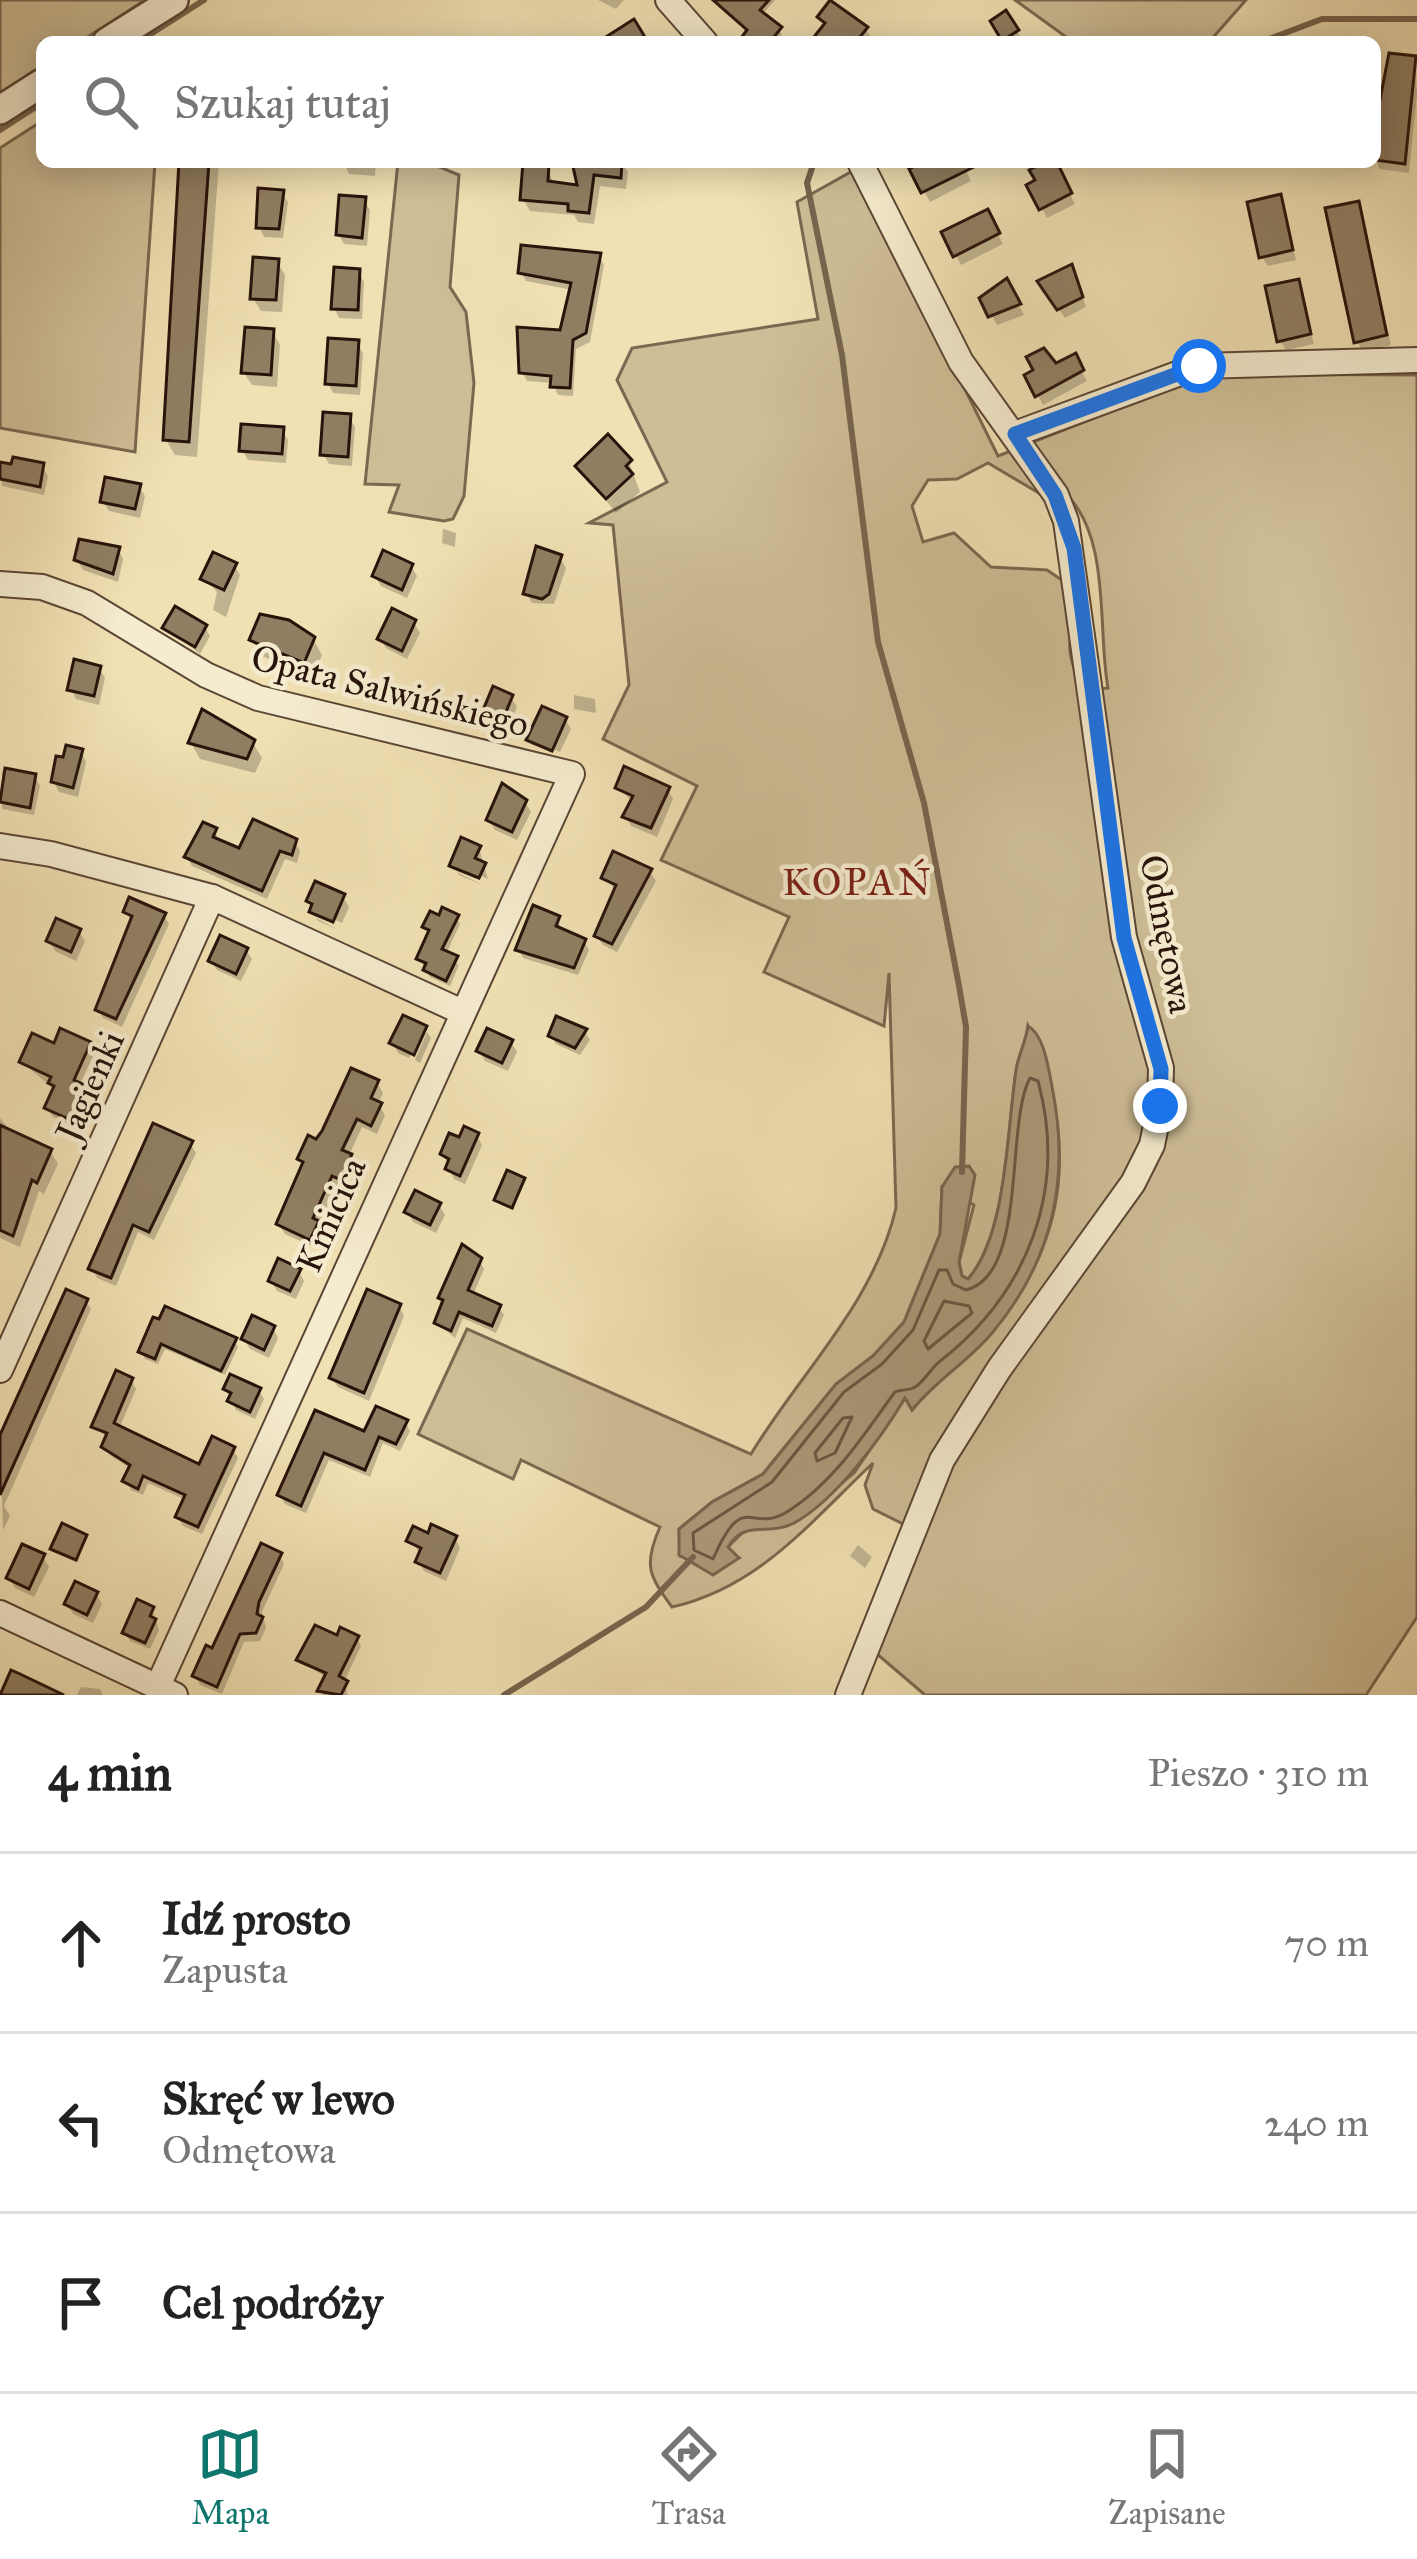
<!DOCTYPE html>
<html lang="pl">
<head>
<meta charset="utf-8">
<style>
  body { margin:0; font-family:"IM FELL Great Primer",serif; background:#f6f6f6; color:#222 }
  .stop { position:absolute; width:36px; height:36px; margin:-27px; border:9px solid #1a73e8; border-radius:50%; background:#fff }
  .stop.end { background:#1a73e8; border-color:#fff; box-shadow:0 3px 12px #0008 }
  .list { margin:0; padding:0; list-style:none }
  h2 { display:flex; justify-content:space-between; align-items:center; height:156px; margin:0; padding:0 48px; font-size:51px }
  h2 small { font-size:39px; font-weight:400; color:#767676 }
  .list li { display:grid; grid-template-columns:78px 1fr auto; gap:36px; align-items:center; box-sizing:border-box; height:180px; padding:0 48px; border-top:3px solid #e0e0e0 }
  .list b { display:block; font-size:45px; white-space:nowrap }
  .list p { margin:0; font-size:39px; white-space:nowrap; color:#767676 }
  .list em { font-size:39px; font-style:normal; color:#767676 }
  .icon { flex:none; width:66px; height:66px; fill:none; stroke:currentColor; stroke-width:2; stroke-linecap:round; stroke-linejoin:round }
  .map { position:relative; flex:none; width:1417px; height:1695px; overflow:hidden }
  .search { position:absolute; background:#fff; box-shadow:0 6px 30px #0003; left:36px; right:36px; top:36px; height:132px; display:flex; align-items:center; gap:30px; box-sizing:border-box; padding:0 42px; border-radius:18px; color:#767676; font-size:45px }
  .sheet { height:696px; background:#fff }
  nav { display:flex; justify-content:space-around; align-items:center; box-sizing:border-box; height:168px; border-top:3px solid #e0e0e0; background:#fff; font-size:33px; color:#767676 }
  nav a { display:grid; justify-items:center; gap:6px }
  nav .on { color:#0f766e }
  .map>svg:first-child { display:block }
</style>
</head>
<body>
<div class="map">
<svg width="1417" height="1695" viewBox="0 0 1417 1695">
  <rect width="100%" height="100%" fill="#f0e0b3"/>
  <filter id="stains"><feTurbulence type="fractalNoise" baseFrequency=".00167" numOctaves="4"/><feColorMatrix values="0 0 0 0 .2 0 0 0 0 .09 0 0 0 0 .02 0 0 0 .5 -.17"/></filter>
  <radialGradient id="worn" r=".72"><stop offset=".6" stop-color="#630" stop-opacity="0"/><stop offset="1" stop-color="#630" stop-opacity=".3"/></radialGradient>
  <g fill="#cebd96" stroke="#7b6850" stroke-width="3" fill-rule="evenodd">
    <polygon points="0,0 145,0 80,42 42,42 42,66 0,93"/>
    <polygon points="1015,0 1246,0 1209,42 1073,42"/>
    <polygon points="42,121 42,162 155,162 135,452 0,428 0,148"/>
    <polygon points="398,162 428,162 459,175 450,287 466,312 474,383 464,496 453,519 444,521 389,512 399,485 365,484"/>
    <path d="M856,169L998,456L1205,374L1417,375V1617L1366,1695H925L877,1654L908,1578L903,1524L873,1509L865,1485L873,1463C811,1521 760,1587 672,1607C649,1576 643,1565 660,1527L521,1460L513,1479L418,1434L467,1329L751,1454C800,1373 874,1303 896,1208L889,973L884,1026L764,972L789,917L661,860L697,786L603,739L629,685L613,525L589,523L667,482L617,380L632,348L818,319L797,202ZM988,463L1042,495L1063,491C1112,535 1097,629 1108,688L1085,691C1055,640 1080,631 1069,585L1047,570L991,567L954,533L923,542L912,506L928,480L957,479ZM1028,1026C1078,1137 1070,1236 993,1331C969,1360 937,1379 913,1409L906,1397L854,1473L794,1523L748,1527L727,1548L738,1557L680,1556L679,1529L712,1502L763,1474L836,1384L873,1356L904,1322L940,1234L942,1187L974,1205L959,1262L962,1276L968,1279C1007,1234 1007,1131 1016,1071C1018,1055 1026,1043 1028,1026Z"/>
  </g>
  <path fill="#ac9a7a" stroke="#77644e" stroke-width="3" d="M1028,1026C1045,1035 1049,1072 1053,1092C1070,1181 1051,1263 992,1333C968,1362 936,1380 912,1410L905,1398C882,1437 835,1501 794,1523C768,1537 746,1518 728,1547L739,1558L713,1575L679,1555V1529L712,1502L763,1474L836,1384L873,1356L904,1322L940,1234L942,1187L955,1167L969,1166L975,1175L959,1262L962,1276L968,1279C1007,1235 1007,1129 1016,1071C1018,1055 1026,1042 1028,1026Z"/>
  <g fill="#0003">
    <polygon points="598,0 624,0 616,9"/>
    <polygon points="713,0 775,0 762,15 782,34 776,42 742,42 750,32"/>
    <polygon points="1005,14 1024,42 989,42 1001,34"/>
    <polygon points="821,17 866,29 874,42 814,42 826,26"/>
    <polygon points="633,23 645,42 605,42"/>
    <polygon points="1414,59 1417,94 1409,173 1379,169 1375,151"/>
    <polygon points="186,162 219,162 197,457 175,455 166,440"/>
    <polygon points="264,162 291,162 290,168 266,166"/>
    <polygon points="344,162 376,162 375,176 349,174"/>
    <polygon points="582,162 622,162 628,172 626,189 600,186 594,224 578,222 574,215 530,211 523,199 547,167 554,185 579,188"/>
    <polygon points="930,162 962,162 971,181 930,202 913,170"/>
    <polygon points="1054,162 1075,204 1047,218 1030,186"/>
    <polygon points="282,193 288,202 283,238 264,237 259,227"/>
    <polygon points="1280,198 1296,260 1268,266 1262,257"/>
    <polygon points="364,200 370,210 367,246 344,244 339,235"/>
    <polygon points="1357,205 1391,345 1362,351 1357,341"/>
    <polygon points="987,213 1003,244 961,265 945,234"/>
    <polygon points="599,256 604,265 590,342 576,349 573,396 558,395 553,383 527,381 522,372 563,334 572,290 526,281 521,272"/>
    <polygon points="277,262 285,275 282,312 261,311 253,298"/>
    <polygon points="359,272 364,282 362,319 339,318 334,308"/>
    <polygon points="1076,278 1086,307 1065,318 1047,292"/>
    <polygon points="1006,282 1024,315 997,325 983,299"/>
    <polygon points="1297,282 1314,344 1286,350 1280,341"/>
    <polygon points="273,332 280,345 277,387 252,385 244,373"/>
    <polygon points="357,343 363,353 360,395 333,393 328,383"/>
    <polygon points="1074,357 1087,381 1043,405 1028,376"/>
    <polygon points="349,417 355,427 352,466 329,464 323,454"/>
    <polygon points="282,430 288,440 286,463 248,460 242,450"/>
    <polygon points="629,462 640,492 616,513 578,466"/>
    <polygon points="0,465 42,466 48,476 44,495 2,486"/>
    <polygon points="139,487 145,496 140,518 109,511 103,502"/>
    <polygon points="443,529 456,533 455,547 442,543"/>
    <polygon points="118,549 123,559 118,582 83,570 77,560"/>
    <polygon points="560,558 566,568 554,604 532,603 526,593"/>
    <polygon points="234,565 240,575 226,617 213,610 217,592 204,578"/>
    <polygon points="411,566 417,576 407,598 381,586 375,576"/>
    <polygon points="414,623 420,633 407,659 386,648 380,638"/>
    <polygon points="205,627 210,636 200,654 166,628"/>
    <polygon points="313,639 322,655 313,677 262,656 252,640"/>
    <polygon points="99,668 105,678 99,705 76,699 71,689"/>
    <polygon points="574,695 595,699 596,713 574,709"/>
    <polygon points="511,697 517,707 506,732 490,725 484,715"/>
    <polygon points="203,713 253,743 262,758 255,773 200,759 191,743"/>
    <polygon points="565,719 571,729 560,752 533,740 533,746 529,739"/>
    <polygon points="81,752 86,762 78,797 59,792 54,782"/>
    <polygon points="2,771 35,777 40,786 34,815 2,809"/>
    <polygon points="618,788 668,790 673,799 657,837 631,826 626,816 633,802"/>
    <polygon points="525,802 531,812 517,840 495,830 489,820"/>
    <polygon points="215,830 219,843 241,852 295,842 300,851 297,863 285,859 267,899 192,866 187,857"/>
    <polygon points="479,848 488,879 457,865 457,872 484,886 459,875 453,865"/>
    <polygon points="650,872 656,881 617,952 603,945 597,936 617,891 604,878"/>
    <polygon points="343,897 349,907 342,923 316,911 316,918 339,930 318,921 312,911 309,901"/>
    <polygon points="126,912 164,915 169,924 122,1027 103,1018 98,1009 132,923"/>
    <polygon points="456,917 460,924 446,954 459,965 450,986 430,977 420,959 430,935 426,927"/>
    <polygon points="558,918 561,931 584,941 589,950 578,975 523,958 519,950"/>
    <polygon points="79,931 85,941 76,961 55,951 49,941"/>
    <polygon points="246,950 252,959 241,981 217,970 211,961"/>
    <polygon points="425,1028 409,1058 398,1053 393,1043"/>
    <polygon points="427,1032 431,1038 420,1063 415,1060"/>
    <polygon points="585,1032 590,1040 580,1055 556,1044 551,1036"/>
    <polygon points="511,1042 517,1052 508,1071 485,1061 479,1051"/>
    <polygon points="89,1044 94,1054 79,1086 90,1097 76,1128 53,1117 47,1108 55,1090 22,1062 55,1047"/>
    <polygon points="377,1083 383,1093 378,1104 385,1115 377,1134 362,1127 349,1155 356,1167 346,1188 338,1184 318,1226 322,1233 316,1248 285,1234 279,1224 304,1167 300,1159"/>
    <polygon points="0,1118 13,1134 50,1151 58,1164 44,1194 39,1191 20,1247 0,1238"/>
    <polygon points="477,1136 482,1145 465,1184 454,1179 443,1154"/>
    <polygon points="190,1144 196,1153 154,1240 138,1232 116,1286 97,1278 92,1268"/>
    <polygon points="523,1180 514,1210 500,1204 497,1200"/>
    <polygon points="439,1205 445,1215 436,1233 413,1222 408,1212"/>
    <polygon points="479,1260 484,1269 473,1295 499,1307 504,1315 496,1333 463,1318 455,1338 437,1323 445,1304 441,1298"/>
    <polygon points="299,1271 304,1281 296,1299 277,1291 271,1281"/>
    <polygon points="86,1301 91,1309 4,1506 10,1516 3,1530 0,1442"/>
    <polygon points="399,1306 404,1316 369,1401 338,1387 332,1378"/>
    <polygon points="155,1321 234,1340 238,1347 225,1375 165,1349 158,1364 145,1359 142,1352"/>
    <polygon points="273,1328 278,1338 269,1358 250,1349 244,1339"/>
    <polygon points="131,1380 136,1389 119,1429 200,1468 233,1449 238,1458 202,1534 183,1526 178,1517 186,1500 148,1483 143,1495 131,1490 126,1481 131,1469 110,1455 105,1446 108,1438 95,1426"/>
    <polygon points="226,1389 259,1391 264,1399 255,1419 236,1410"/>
    <polygon points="317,1414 366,1435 405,1422 410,1431 400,1451 383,1443 370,1477 329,1460 306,1513 285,1504 280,1495"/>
    <polygon points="85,1537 78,1562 53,1548"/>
    <polygon points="429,1537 455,1538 460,1548 446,1581 424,1571 418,1561 421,1554 410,1541"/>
    <polygon points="858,1545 872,1557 865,1568 850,1556"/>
    <polygon points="279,1555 284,1564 262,1612 266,1628 260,1641 244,1642 222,1694 200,1685 195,1676"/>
    <polygon points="43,1557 49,1567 34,1597 15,1588 9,1578"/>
    <polygon points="96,1594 102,1604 93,1623 73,1614 67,1604"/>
    <polygon points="152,1609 159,1630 150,1649 130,1641 125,1633"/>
    <polygon points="357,1638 361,1646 344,1682 348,1695 323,1695 327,1678 299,1660 338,1639"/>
    <polygon points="81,1687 100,1689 103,1695 77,1695"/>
  </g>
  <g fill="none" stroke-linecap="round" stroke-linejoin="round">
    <g stroke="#6a5642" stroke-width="3">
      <path d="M1030,1078L1038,1081C1068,1191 1027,1294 939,1362C931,1368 922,1385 913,1388C907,1391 901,1389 895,1392C863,1435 836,1480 790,1510C750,1537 745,1486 713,1559L694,1550L693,1533L772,1482L844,1392L882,1364L913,1330L939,1270H947L953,1284L966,1290C1028,1275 1005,1123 1030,1078Z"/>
      <polygon points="944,1301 969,1306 972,1313 928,1349 924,1341"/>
      <polygon points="852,1417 835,1453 817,1461 815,1453 843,1418"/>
    </g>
    <g stroke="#77644e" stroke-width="6">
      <polyline points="138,42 204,0"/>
      <polyline points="1261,42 1322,19 1417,19"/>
      <polyline points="0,130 42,103"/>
      <polyline points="814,162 807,183 842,355 878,642 924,803 959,986 966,1027 962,1172"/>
      <polyline points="504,1695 646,1607 693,1557"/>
    </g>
  </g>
  <g fill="#907e62" stroke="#28130b" stroke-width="3">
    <polygon points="713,0 769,0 760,10 782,27 770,42 738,42 747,30"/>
    <polygon points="830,0 868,27 856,42 810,42 825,23 817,17"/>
    <polygon points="1006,10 1019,30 1002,41 990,21"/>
    <polygon points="634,19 645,37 598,42"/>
    <polygon points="1389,53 1416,56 1405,164 1375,160 1375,126"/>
    <polygon points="179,162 209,162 189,442 163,440"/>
    <polygon points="523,162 549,164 548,181 577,185 572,162 622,162 621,178 594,175 589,213 568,211 568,204 520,200"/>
    <polygon points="923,162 984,162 921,193 909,169"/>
    <polygon points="1045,162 1057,162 1072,193 1039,210 1026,185 1035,180 1029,170"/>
    <polygon points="258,188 284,190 279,229 256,228"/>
    <polygon points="1281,194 1293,250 1259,258 1247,202"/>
    <polygon points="339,195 366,197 362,238 336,235"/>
    <polygon points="1359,201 1387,335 1354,343 1325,208"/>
    <polygon points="988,209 1000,233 953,257 941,232"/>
    <polygon points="521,245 601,253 586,333 573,340 570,388 550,387 551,376 519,373 517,327 560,330 571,283 518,273"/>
    <polygon points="253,257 279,259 276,300 250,299"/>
    <polygon points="1072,264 1083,297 1057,310 1037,281"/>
    <polygon points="334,267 360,269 358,310 331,309"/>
    <polygon points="1007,278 1021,304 988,317 979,298"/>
    <polygon points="1299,279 1311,334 1277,342 1265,286"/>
    <polygon points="245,327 274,329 271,375 241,373"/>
    <polygon points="328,338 359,340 356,386 325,384"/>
    <polygon points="1044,348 1056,363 1076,353 1084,370 1035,397 1024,375 1033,370 1026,357"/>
    <polygon points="323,412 351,414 348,457 320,455"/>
    <polygon points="241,424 284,427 282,454 239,451"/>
    <polygon points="608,434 632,460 626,466 633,474 606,499 575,466"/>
    <polygon points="13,457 44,463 40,487 0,479 0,462 11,464"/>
    <polygon points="105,477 141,484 135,509 100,502"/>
    <polygon points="79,539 120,547 113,574 74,560"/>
    <polygon points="536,546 562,555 549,594 542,599 523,594"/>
    <polygon points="383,550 413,564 402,590 372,576"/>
    <polygon points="213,552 237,563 224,590 200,579"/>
    <polygon points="175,606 207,625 195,647 162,628"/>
    <polygon points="392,608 416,620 402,651 377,639"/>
    <polygon points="260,614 289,620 315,637 304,663 249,640"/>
    <polygon points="74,659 101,666 94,696 67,690"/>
    <polygon points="493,686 513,695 501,724 481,715"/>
    <polygon points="542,706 567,717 552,751 526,740"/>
    <polygon points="202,709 255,740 247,759 188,743"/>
    <polygon points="66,745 83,749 73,788 51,782 56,756 63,757"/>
    <polygon points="624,766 670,787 651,828 622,817 633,796 615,788"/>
    <polygon points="5,768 36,774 30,808 0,802"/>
    <polygon points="502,783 527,800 512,832 486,820"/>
    <polygon points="253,819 297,839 292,855 280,851 262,891 184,857 203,822 217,828 213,837 239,848"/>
    <polygon points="461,837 481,846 475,858 486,863 479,878 449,866"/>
    <polygon points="613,851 652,869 612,944 594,936 616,885 601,878"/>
    <polygon points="315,881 345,894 333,922 309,912 312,904 306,901"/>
    <polygon points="129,897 166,913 116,1019 95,1010 132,916 123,912"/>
    <polygon points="533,905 560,916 556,926 586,939 574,968 515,950"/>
    <polygon points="442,907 459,915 442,949 458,956 446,981 423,970 426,963 416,959 429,930 422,927 430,911 439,915"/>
    <polygon points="56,918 81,929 71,952 46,941"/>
    <polygon points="220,935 248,948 236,974 208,961"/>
    <polygon points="403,1015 427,1026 414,1055 389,1043"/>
    <polygon points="556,1016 587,1029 575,1048 548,1036"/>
    <polygon points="60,1028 91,1042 74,1080 87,1086 71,1120 44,1108 54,1086 48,1083 51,1077 19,1062 32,1033 54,1043"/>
    <polygon points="487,1028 513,1040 502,1063 476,1051"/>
    <polygon points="351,1068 379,1080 371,1098 382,1103 371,1126 357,1119 342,1150 352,1154 341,1180 332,1176 313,1218 319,1221 310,1240 276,1224 303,1162 297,1159 308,1135 316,1139 322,1131"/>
    <polygon points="153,1123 193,1141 149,1232 133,1225 111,1278 88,1269"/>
    <polygon points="0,1125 52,1149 37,1183 32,1180 13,1236 0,1230"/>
    <polygon points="464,1126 479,1133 460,1176 445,1169 449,1159 440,1154 449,1133 459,1137"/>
    <polygon points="507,1170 525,1178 512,1208 494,1200"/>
    <polygon points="415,1190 441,1203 430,1225 404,1212"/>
    <polygon points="462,1244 482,1258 468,1290 501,1305 492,1326 459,1312 451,1331 434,1323 443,1300 438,1298"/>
    <polygon points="278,1258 301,1269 290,1291 268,1281"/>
    <polygon points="66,1289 88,1299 0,1495 0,1435"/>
    <polygon points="367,1289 401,1304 364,1393 329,1378"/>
    <polygon points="165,1306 237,1338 221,1371 161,1344 155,1359 138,1352 153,1317 159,1319"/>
    <polygon points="252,1315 275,1326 264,1350 241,1339"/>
    <polygon points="116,1370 133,1378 114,1423 199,1464 212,1436 235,1447 198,1527 175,1517 185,1495 143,1476 138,1489 122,1481 130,1465 101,1447 107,1433 91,1427"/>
    <polygon points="230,1374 261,1388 250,1412 227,1401 231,1393 223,1389"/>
    <polygon points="376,1406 408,1420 396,1444 379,1437 365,1470 324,1453 301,1506 277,1495 315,1410 364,1431"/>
    <polygon points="62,1523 87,1535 76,1560 50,1549"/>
    <polygon points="431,1524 457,1536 440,1573 415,1562 421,1548 406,1541 413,1526 428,1533"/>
    <polygon points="261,1543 282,1553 259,1602 257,1614 263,1617 256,1633 240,1634 217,1687 192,1676 206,1645 212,1648"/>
    <polygon points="22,1544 45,1554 29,1589 6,1578"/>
    <polygon points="75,1581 98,1592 87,1615 64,1604"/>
    <polygon points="137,1599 154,1607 150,1616 156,1619 145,1643 122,1633"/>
    <polygon points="315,1625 337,1635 340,1627 359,1636 339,1676 348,1681 341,1695 317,1691 326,1673 296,1660"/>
    <polygon points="11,1670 20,1674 64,1695 0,1695"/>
  </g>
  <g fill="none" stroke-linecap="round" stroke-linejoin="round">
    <defs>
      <g id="minor">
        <polyline points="668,0 705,42"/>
        <polyline points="1015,434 1199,366 1417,360"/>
        <polyline points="0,584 42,587 87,603 206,675 258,698 572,774 158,1686"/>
        <polyline points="0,846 51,854 212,897 462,1012"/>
        <polyline points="0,1370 212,897"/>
        <polyline points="0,1613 175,1695"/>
        <polyline points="848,1695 942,1460 999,1369 1133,1183 1152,1145 1160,1106 1161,1068 1124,937 1066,521 1056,495 961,362 860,162"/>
      </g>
      <g id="tertiary">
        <polyline points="107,42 174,0"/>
        <polyline points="0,110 42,83"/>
      </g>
    </defs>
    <use href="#minor" stroke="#5a4635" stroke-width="28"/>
    <use href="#tertiary" stroke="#5a4635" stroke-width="32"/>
    <use href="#minor" stroke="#f5ebce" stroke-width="24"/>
    <use href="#tertiary" stroke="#f5ebce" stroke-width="27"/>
  </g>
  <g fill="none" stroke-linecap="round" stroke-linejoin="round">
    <polyline stroke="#1a73e8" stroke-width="15" points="1160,1106 1161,1069 1124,938 1074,548 1055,495 1015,434 1199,366"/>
  </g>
  <g text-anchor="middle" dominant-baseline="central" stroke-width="9" stroke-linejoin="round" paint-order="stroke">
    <g font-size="36" fill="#28130b" stroke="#f5ebce">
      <text transform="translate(390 691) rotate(14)">Opata Salwińskiego</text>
      <text transform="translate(1167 934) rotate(79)">Odmętowa</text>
      <text transform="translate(90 1086) rotate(-66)">Jagienki</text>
      <text transform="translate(331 1215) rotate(-66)">Kmicica</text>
    </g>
    <g font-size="39" letter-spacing="3" fill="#7a1f14" stroke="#f5ebce">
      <text x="858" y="882">KOPAŃ</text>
    </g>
  </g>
  <rect width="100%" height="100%" filter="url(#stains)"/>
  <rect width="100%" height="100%" fill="url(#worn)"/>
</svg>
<div class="stop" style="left:1199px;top:366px"></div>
<div class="stop end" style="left:1160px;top:1106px"></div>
<div class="search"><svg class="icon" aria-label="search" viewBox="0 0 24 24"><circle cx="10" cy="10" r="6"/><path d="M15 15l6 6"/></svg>Szukaj tutaj</div>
</div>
<section class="sheet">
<h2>4 min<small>Pieszo · 310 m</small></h2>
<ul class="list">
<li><svg class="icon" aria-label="ahead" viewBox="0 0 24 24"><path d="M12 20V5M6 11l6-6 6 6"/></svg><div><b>Idź prosto</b><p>Zapusta</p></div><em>70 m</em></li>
<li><svg class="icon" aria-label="left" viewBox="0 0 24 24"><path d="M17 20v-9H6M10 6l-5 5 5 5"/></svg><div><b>Skręć w lewo</b><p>Odmętowa</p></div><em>240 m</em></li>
<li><svg class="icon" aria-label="arrive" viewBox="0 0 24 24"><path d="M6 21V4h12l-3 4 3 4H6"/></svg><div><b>Cel podróży</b></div></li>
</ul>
</section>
<nav>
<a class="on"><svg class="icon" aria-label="map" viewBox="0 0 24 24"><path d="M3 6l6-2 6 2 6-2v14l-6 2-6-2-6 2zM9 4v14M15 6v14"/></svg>Mapa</a>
<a><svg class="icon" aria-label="directions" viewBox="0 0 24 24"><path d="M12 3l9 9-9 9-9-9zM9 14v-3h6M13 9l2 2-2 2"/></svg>Trasa</a>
<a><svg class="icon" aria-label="saved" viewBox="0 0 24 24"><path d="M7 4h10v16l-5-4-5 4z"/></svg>Zapisane</a>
</nav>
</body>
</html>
